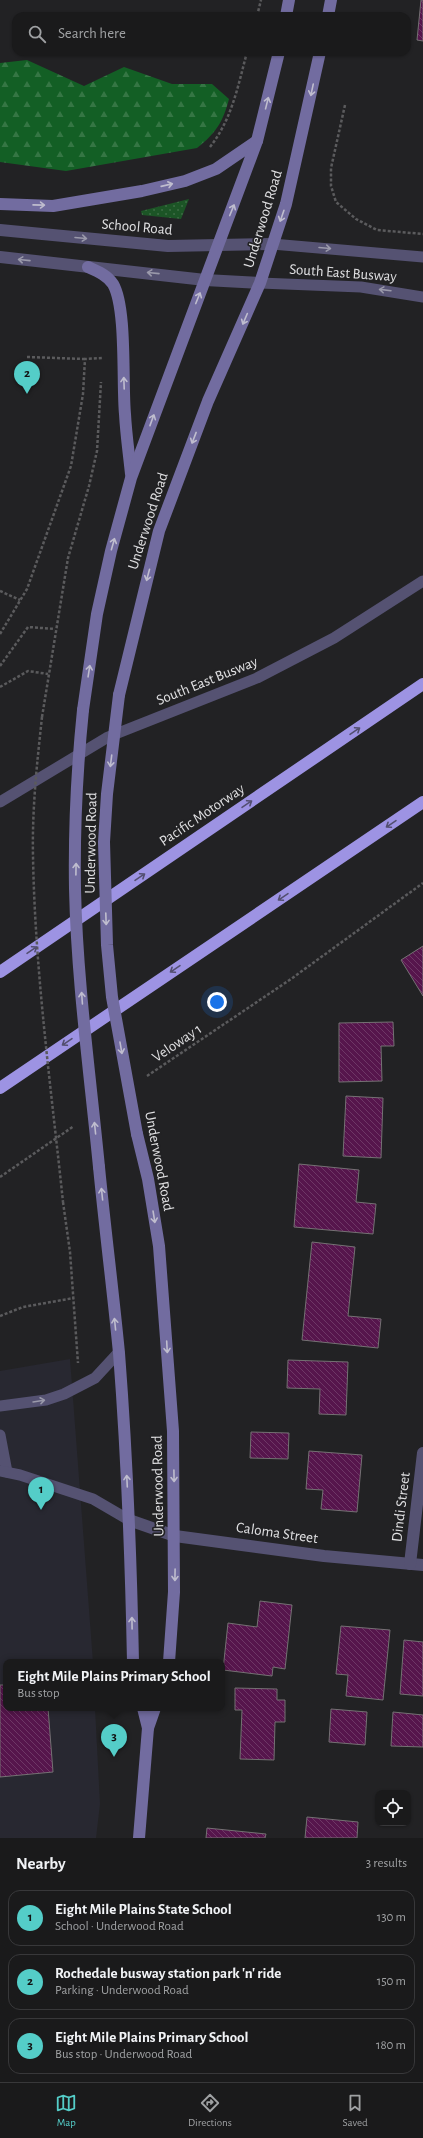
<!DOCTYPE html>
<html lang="en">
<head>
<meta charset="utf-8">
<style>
  body { margin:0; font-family:"Alegreya Sans",sans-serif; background:#232324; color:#f1f3f6 }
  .controls { position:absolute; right:12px; bottom:12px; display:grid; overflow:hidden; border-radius:8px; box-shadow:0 1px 3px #0004 }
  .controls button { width:36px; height:36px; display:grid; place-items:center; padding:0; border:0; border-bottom:1px solid #38383a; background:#1a1a1b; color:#f1f3f6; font:20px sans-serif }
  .you { position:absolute; left:217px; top:1002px; width:14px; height:14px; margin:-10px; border:3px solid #fff; border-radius:50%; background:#1a73e8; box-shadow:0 0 0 6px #1a73e833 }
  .badge { display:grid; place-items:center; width:26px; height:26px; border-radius:50%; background:#54cdc8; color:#111; font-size:13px; font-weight:700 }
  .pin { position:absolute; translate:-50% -33px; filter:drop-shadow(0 1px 2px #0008) }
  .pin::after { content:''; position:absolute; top:21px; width:14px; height:12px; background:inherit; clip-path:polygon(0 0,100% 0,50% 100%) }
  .popup { position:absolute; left:3px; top:1659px; width:222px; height:52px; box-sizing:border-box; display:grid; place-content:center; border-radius:8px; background:#1a1a1b; filter:drop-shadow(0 1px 3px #0005); font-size:13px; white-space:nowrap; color:#9fa1a3 }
  .popup b { font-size:15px; color:#f1f3f6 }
  .popup::after { content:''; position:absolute; left:50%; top:100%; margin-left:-8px; border:8px solid transparent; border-top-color:#1a1a1b }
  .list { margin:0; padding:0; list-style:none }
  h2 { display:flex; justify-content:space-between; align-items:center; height:52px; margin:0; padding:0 16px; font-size:17px }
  h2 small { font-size:13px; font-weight:400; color:#9fa1a3 }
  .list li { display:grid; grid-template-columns:26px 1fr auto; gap:12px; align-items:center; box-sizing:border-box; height:56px; margin:0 8px 8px; padding:0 8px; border:1px solid #38383a; border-radius:12px }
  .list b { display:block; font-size:15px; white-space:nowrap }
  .list p { margin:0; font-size:13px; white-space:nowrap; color:#9fa1a3 }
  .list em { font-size:13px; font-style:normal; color:#9fa1a3 }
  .icon { flex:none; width:22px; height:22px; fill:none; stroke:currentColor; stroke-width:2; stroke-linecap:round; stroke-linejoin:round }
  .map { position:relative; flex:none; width:423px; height:1838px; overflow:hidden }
  .search { position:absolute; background:#1a1a1b; box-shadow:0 1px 3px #0004; left:12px; right:12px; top:12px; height:44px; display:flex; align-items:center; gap:10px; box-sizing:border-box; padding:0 14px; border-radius:12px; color:#9fa1a3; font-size:15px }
  .sheet { height:244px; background:#1a1a1b }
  nav { display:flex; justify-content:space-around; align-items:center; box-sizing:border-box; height:56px; border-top:1px solid #38383a; background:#1a1a1b; font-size:11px; color:#9fa1a3 }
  nav a { display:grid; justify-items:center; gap:2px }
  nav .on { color:#54cdc8 }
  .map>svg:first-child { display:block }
</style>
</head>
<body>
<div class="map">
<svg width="423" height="1838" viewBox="0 0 423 1838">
  <defs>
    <pattern id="forest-firs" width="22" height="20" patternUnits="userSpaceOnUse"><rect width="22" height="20" fill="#135f25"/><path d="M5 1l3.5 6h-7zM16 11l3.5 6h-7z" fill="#357644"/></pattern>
    <pattern id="garden-dots" width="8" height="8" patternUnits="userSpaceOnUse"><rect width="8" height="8" fill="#1c5526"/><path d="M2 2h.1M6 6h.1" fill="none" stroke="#3d6d45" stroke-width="1.8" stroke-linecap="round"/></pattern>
    <pattern id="building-back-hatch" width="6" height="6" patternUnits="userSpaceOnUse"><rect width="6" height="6" fill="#56154c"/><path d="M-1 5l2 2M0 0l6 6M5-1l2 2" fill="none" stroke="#6e3766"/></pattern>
  </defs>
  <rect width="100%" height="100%" fill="#222224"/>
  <polygon fill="#282831" points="70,1359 93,1662 6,1662 6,1708 95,1708 100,1804 96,1838 0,1838 0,1371"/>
  <path fill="url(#forest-firs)" d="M27,60L84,86L124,67L172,84H212L229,99C223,122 216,133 197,148L66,171L0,162V63Z"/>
  <polygon fill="url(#garden-dots)" points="189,199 181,219 142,215 141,211"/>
  <g fill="url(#building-back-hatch)" stroke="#747173">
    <polygon points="421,0 423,0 423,41 417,40"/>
    <polygon points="423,946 423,996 401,960"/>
    <polygon points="393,1022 394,1046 381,1046 382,1081 339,1082 339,1023"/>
    <polygon points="346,1096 383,1098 381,1158 343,1156"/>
    <polygon points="299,1164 359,1170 356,1202 376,1204 373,1234 294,1227"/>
    <polygon points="312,1242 355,1247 348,1316 381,1319 378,1348 302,1340"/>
    <polygon points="288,1360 348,1362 346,1415 319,1414 320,1389 287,1388"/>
    <polygon points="251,1432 289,1433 288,1459 250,1458"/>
    <polygon points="309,1451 362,1455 357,1512 321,1509 323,1490 306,1489"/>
    <polygon points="260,1601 292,1605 285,1669 273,1667 272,1676 223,1670 228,1623 257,1627"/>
    <polygon points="341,1626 390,1630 383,1700 346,1696 348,1675 336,1674"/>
    <polygon points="404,1640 423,1642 423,1696 400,1694"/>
    <polygon points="0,1685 6,1685 6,1708 48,1708 53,1772 0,1777"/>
    <polygon points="235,1688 277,1689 277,1700 285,1700 285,1722 275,1722 274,1760 240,1759 242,1710 235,1710"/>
    <polygon points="331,1709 367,1712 365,1745 329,1742"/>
    <polygon points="393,1712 423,1715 423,1747 391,1746"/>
    <polygon points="307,1817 358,1822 357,1838 305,1838"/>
    <polygon points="207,1828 266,1834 265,1838 206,1838"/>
  </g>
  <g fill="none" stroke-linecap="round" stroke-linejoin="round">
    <g stroke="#5b5b5d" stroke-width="2.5" stroke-dasharray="3 2" stroke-linecap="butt">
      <polyline points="257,16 261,0"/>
      <polyline points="345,105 331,168 331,186 336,202 356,219 377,230 423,234"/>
      <path d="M210,147C232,119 238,86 247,52"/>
      <polyline points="27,357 85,359"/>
      <polyline points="0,591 20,600"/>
      <polyline points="0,634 27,589 71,466 83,394 85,359 103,358"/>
      <polyline points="0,666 28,627 55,629"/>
      <polyline points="0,687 28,671 48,674"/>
      <polyline points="42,717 68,558 89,486 97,451 101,382"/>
      <polyline points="147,1076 291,979 423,883"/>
      <polyline points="0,1177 74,1126"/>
      <polyline points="63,1202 70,1252 78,1363"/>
      <polyline points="0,1316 23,1307 74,1298"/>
    </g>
    <g stroke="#555272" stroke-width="11">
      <polyline points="272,244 423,257"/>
      <polyline points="260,283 361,287 423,297"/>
      <polyline points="0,802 108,737 257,678 334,638 423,581"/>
      <polyline points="0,1406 46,1400 64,1394 95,1378 119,1352"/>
      <polyline points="0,1435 7,1472"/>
      <polyline points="0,1471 20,1475 93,1499 129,1520"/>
    </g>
    <g stroke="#555272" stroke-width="12">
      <polyline points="0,230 168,246 272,244"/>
      <polyline points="0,257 205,280 260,283"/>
      <polyline points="129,1520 175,1536 324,1556 423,1565"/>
      <polyline points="410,1564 423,1453"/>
    </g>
    <g stroke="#726ca0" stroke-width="12">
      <polyline points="286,16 289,0"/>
      <polyline points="328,16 331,0"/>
      <polyline points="0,204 53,206 142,191 185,181 216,169 257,141"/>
      <path d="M88,267C97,271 107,275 113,284C127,308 122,384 125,414C126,434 129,454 131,474"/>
      <polyline points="119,695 159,531 208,401 260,283 286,204 320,52"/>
      <polyline points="83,710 97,614 111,551 131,478 257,141 279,52"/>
      <polyline points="137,1134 148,1179 159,1246 173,1431 174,1592 169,1662"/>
      <path d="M99,1167C105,1229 113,1291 119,1353C127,1456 131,1559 133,1662"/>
      <polyline points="143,1708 148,1728"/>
      <polyline points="139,1838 148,1728 155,1708"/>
    </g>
    <g stroke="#9d93e3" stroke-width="12">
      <polyline points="0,972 423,684"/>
      <polyline points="0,1088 423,802"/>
    </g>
    <path stroke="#5b5b5d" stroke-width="2.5" stroke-dasharray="3 2" stroke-linecap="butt" d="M42,717C37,763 32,809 33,856C35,972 51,1087 63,1202"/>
    <g stroke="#726ca0" stroke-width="12">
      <polyline points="119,695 107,794 104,842 107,945 112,997 137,1134"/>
      <path d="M83,710C77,769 74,829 75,889C77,981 90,1074 99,1167"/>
    </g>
  </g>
  <defs><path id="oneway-shaft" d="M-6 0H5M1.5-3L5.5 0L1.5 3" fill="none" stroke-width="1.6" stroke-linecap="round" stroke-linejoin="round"/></defs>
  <g stroke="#bfbdce">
    <use href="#oneway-shaft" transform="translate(312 90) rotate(102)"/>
    <use href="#oneway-shaft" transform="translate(267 103) rotate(-76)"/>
    <use href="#oneway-shaft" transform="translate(167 185) rotate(-13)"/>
    <use href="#oneway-shaft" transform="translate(39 205) rotate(1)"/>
    <use href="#oneway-shaft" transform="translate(232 210) rotate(-68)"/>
    <use href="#oneway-shaft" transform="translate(282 216) rotate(109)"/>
    <use href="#oneway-shaft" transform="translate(198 298) rotate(-68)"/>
    <use href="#oneway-shaft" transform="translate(245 319) rotate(113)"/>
    <use href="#oneway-shaft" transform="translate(124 383) rotate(-92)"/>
    <use href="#oneway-shaft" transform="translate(152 420) rotate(-70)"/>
    <use href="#oneway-shaft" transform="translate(194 438) rotate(111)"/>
    <use href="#oneway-shaft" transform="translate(113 544) rotate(-74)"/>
    <use href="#oneway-shaft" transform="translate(148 575) rotate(105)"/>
    <use href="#oneway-shaft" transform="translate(89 671) rotate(-81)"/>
    <use href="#oneway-shaft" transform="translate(111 761) rotate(97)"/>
    <use href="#oneway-shaft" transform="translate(76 869) rotate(-89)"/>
    <use href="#oneway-shaft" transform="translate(106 919) rotate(88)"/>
    <use href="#oneway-shaft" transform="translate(82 998) rotate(-94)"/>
    <use href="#oneway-shaft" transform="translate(121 1048) rotate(80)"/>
    <use href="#oneway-shaft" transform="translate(95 1128) rotate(-96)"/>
    <use href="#oneway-shaft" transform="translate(102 1194) rotate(-96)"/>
    <use href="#oneway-shaft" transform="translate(154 1217) rotate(81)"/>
    <use href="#oneway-shaft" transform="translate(115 1324) rotate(-96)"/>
    <use href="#oneway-shaft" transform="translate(167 1347) rotate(87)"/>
    <use href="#oneway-shaft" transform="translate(174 1476) rotate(89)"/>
    <use href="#oneway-shaft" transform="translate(127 1481) rotate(-93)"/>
    <use href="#oneway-shaft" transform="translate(175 1575) rotate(91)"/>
    <use href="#oneway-shaft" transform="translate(132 1623) rotate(-91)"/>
  </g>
  <g stroke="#9a99aa">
    <use href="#oneway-shaft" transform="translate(81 238) rotate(5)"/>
    <use href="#oneway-shaft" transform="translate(325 248) rotate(5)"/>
    <use href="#oneway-shaft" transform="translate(24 260) rotate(-174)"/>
    <use href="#oneway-shaft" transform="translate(153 273) rotate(-174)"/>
    <use href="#oneway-shaft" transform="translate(385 290) rotate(-173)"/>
    <use href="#oneway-shaft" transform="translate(39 1401) rotate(-9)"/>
  </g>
  <g stroke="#534f70">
    <use href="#oneway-shaft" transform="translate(355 731) rotate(-34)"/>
    <use href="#oneway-shaft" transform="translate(247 804) rotate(-34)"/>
    <use href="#oneway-shaft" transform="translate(391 824) rotate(146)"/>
    <use href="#oneway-shaft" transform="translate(140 877) rotate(-34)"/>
    <use href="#oneway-shaft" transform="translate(283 897) rotate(146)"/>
    <use href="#oneway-shaft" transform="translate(32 950) rotate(-34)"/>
    <use href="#oneway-shaft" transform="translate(175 969) rotate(146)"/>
    <use href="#oneway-shaft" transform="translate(67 1042) rotate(146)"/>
  </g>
  <g text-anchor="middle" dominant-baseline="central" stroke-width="3.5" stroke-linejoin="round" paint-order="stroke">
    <g font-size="15" fill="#e0e0e2" stroke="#222224">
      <text transform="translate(263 219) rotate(-73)">Underwood Road</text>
      <text transform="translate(137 227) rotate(5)">School Road</text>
      <text transform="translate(343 273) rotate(4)">South East Busway</text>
      <text transform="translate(148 521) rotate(-72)">Underwood Road</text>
      <text transform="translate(207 681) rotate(-22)">South East Busway</text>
      <text transform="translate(202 815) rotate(-34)">Pacific Motorway</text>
      <text transform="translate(91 843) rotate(-89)">Underwood Road</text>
      <text transform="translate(177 1043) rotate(-34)">Veloway 1</text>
      <text transform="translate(159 1161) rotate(79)">Underwood Road</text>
      <text transform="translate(158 1486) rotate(-91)">Underwood Road</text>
      <text transform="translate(401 1507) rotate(-83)">Dindi Street</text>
      <text transform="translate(277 1533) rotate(8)">Caloma Street</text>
    </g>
  </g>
</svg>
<div class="controls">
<button><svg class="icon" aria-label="locate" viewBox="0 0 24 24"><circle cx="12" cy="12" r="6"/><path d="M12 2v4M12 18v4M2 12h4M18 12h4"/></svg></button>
</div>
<div class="you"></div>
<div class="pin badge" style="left:41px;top:1510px">1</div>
<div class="pin badge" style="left:27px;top:394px">2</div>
<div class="pin badge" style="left:114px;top:1757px">3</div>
<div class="popup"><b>Eight Mile Plains Primary School</b>Bus stop</div>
<div class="search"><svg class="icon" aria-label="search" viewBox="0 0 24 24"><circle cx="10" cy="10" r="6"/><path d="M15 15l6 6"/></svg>Search here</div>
</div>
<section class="sheet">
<h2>Nearby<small>3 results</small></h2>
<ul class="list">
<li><span class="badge">1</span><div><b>Eight Mile Plains State School</b><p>School · Underwood Road</p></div><em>130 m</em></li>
<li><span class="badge">2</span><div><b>Rochedale busway station park 'n' ride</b><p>Parking · Underwood Road</p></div><em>150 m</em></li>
<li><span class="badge">3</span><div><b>Eight Mile Plains Primary School</b><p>Bus stop · Underwood Road</p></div><em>180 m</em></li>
</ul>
</section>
<nav>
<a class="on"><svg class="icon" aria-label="map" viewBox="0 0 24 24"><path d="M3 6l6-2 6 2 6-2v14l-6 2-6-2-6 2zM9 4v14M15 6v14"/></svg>Map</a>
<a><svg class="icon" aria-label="directions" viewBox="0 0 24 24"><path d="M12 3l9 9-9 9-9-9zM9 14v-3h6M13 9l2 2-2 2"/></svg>Directions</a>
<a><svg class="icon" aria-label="saved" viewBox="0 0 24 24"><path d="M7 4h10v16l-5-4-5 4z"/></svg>Saved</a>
</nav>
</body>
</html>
